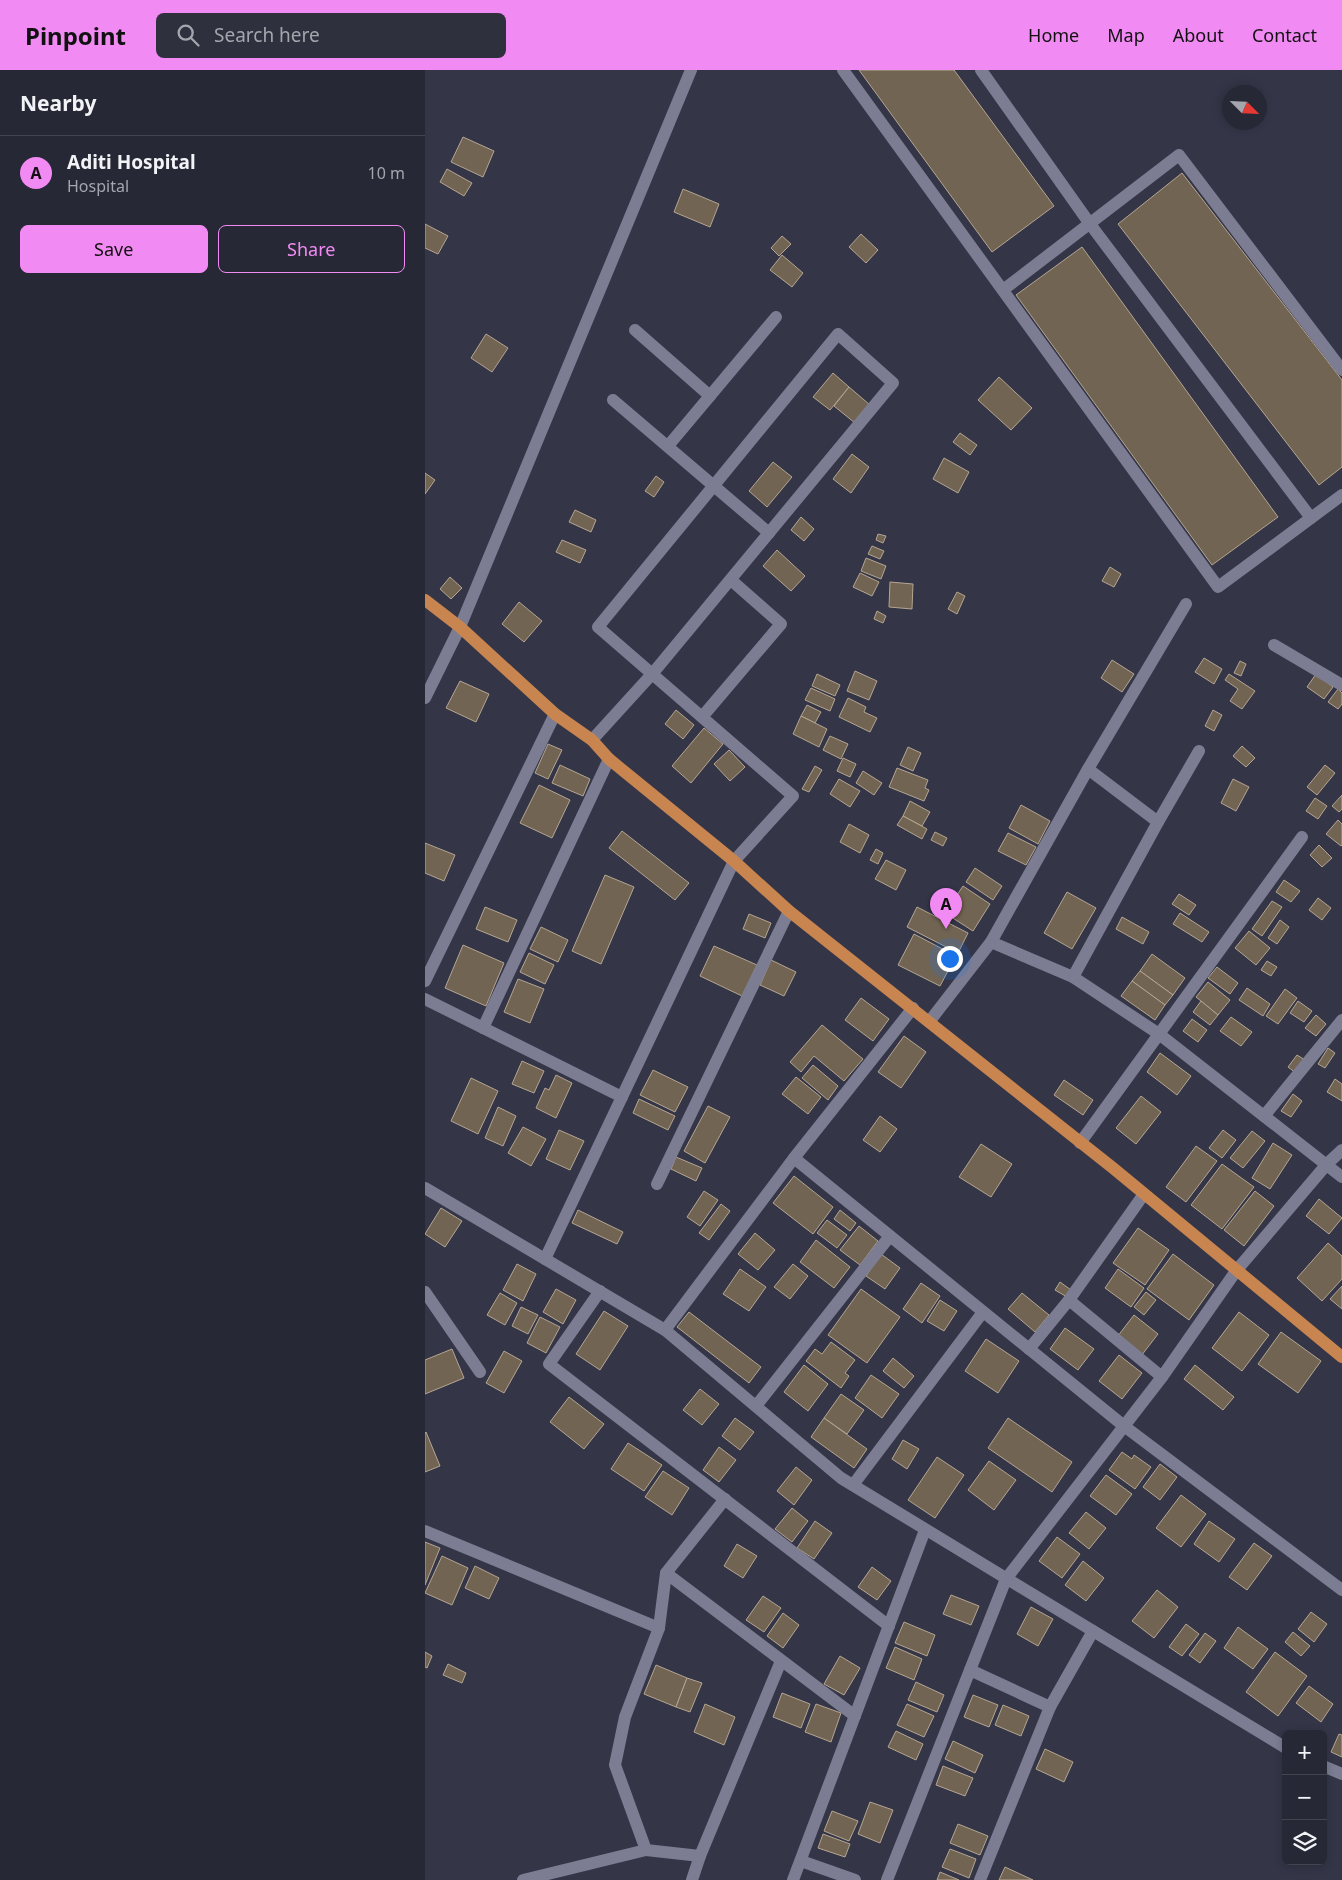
<!DOCTYPE html>
<html lang="en">
<head>
<meta charset="utf-8">
<style>
  body { margin:0; font-family:"Noto Sans",sans-serif; background:#2f303d; color:#f1f3f6 }
  .controls { position:absolute; right:15px; bottom:15px; display:grid; overflow:hidden; border-radius:8px; box-shadow:0 2px 8px #0003 }
  .controls button { width:45px; height:45px; display:grid; place-items:center; padding:0; border:0; border-bottom:1px solid #434450; background:#272835; color:#f1f3f6; font:25px sans-serif }
  .compass { position:absolute; left:797px; top:15px; width:45px; height:45px; border-radius:50%; background:#272835; box-shadow:0 2px 8px #0003; rotate:114deg }
  .you { position:absolute; left:524px; top:888px; width:18px; height:18px; margin:-12px; border:4px solid #fff; border-radius:50%; background:#1a73e8; box-shadow:0 0 0 8px #1a73e833 }
  .badge { display:grid; place-items:center; width:32px; height:32px; border-radius:50%; background:#f28af3; color:#111; font-size:16px; font-weight:700 }
  .pin { position:absolute; translate:-50% -41px; filter:drop-shadow(0 1px 2px #0008) }
  .pin::after { content:''; position:absolute; top:26px; width:18px; height:15px; background:inherit; clip-path:polygon(0 0,100% 0,50% 100%) }
  .list { margin:0; padding:0; list-style:none }
  h2 { display:flex; justify-content:space-between; align-items:center; height:65px; margin:0; padding:0 20px; font-size:21px }
  h2 small { font-size:16px; font-weight:400; color:#a4a6ad }
  .list li { display:grid; grid-template-columns:32px 1fr auto; gap:15px; align-items:center; box-sizing:border-box; height:75px; padding:0 20px; border-top:1px solid #434450 }
  .list b { display:block; font-size:19px; white-space:nowrap }
  .list p { margin:0; font-size:16px; white-space:nowrap; color:#a4a6ad }
  .list em { font-size:16px; font-style:normal; color:#a4a6ad }
  .actions { display:flex; gap:10px; padding:15px 20px }
  .actions a { flex:1; padding:11px 0; border:1px solid #f28af3; border-radius:8px; text-align:center; font-size:18px; color:#f28af3 }
  .actions .main { background:#f28af3; color:#111 }
  .icon { flex:none; width:28px; height:28px; fill:none; stroke:currentColor; stroke-width:2; stroke-linecap:round; stroke-linejoin:round }
  .map { position:relative; flex:none; width:917px; height:1810px; overflow:hidden }
  header { display:flex; align-items:center; gap:30px; box-sizing:border-box; height:70px; padding:0 25px; background:#f28af3; color:#111 }
  header strong { font-size:24px }
  nav { display:flex; gap:28px; margin-inline-start:auto; font-size:18px }
  .search { width:350px; height:45px; background:#2f303d; display:flex; align-items:center; gap:12px; box-sizing:border-box; padding:0 18px; border-radius:8px; color:#a4a6ad; font-size:19px }
  main { display:flex }
  aside { flex:1; background:#272835 }
  .map>svg:first-child { display:block }
</style>
</head>
<body>
<header>
<strong>Pinpoint</strong>
<div class="search"><svg class="icon" aria-label="search" viewBox="0 0 24 24"><circle cx="10" cy="10" r="6"/><path d="M15 15l6 6"/></svg>Search here</div>
<nav><a>Home</a><a>Map</a><a>About</a><a>Contact</a></nav>
</header>
<main>
<aside>
<h2>Nearby<small></small></h2>
<ul class="list">
<li><span class="badge">A</span><div><b>Aditi Hospital</b><p>Hospital</p></div><em>10 m</em></li>
</ul>
<div class="actions"><a class="main">Save</a><a>Share</a></div>
</aside>
<div class="map">
<svg width="917" height="1810" viewBox="0 0 917 1810">
  <rect width="100%" height="100%" fill="#343547"/>
  <g fill="#726453" stroke="#b5a692">
    <polygon points="434,0 529,0 629,136 567,182"/>
    <polygon points="38,67 69,81 58,107 26,92"/>
    <polygon points="22,99 47,113 39,126 15,112"/>
    <polygon points="757,103 917,310 917,397 894,415 693,154"/>
    <polygon points="258,119 294,134 285,157 249,142"/>
    <polygon points="0,154 23,166 13,184 0,178"/>
    <polygon points="436,164 453,180 441,193 424,177"/>
    <polygon points="357,166 366,174 354,186 346,178"/>
    <polygon points="657,177 853,447 787,495 591,225"/>
    <polygon points="357,185 378,203 367,217 345,200"/>
    <polygon points="61,264 83,278 67,302 46,288"/>
    <polygon points="408,303 424,317 405,340 388,327"/>
    <polygon points="574,307 607,338 586,360 553,330"/>
    <polygon points="424,317 445,335 430,353 409,336"/>
    <polygon points="535,363 552,375 545,385 528,372"/>
    <polygon points="427,384 444,397 426,423 408,409"/>
    <polygon points="519,388 544,402 533,423 508,409"/>
    <polygon points="348,392 367,407 342,437 324,421"/>
    <polygon points="0,403 10,410 0,424"/>
    <polygon points="231,406 239,412 229,427 220,421"/>
    <polygon points="150,440 171,450 166,462 144,452"/>
    <polygon points="376,447 389,459 379,471 366,460"/>
    <polygon points="453,464 461,466 458,473 451,470"/>
    <polygon points="137,470 161,480 155,493 131,482"/>
    <polygon points="447,476 459,481 455,489 443,484"/>
    <polygon points="352,480 380,506 366,521 338,496"/>
    <polygon points="441,488 461,496 456,509 436,501"/>
    <polygon points="685,497 696,504 689,517 677,511"/>
    <polygon points="435,503 454,512 447,526 428,517"/>
    <polygon points="25,507 37,518 26,529 15,519"/>
    <polygon points="465,512 488,514 487,539 464,537"/>
    <polygon points="532,522 540,526 532,544 523,539"/>
    <polygon points="94,532 117,551 99,572 77,554"/>
    <polygon points="452,541 461,546 458,553 449,549"/>
    <polygon points="779,588 797,599 789,614 770,602"/>
    <polygon points="687,590 709,604 697,622 676,608"/>
    <polygon points="815,591 821,594 816,606 809,603"/>
    <polygon points="430,601 452,611 444,630 422,621"/>
    <polygon points="392,604 415,615 410,626 387,616"/>
    <polygon points="804,604 830,621 817,639 805,631 813,619 800,610"/>
    <polygon points="891,604 908,617 899,629 882,617"/>
    <polygon points="35,611 64,624 51,652 21,638"/>
    <polygon points="386,618 410,629 405,641 380,630"/>
    <polygon points="913,619 917,623 917,634 913,639 903,632"/>
    <polygon points="423,628 441,637 439,642 452,648 445,662 414,647"/>
    <polygon points="382,635 396,642 390,653 376,646"/>
    <polygon points="251,640 269,655 258,669 240,654"/>
    <polygon points="788,640 797,645 789,661 780,656"/>
    <polygon points="376,646 402,659 394,677 368,664"/>
    <polygon points="279,658 298,674 266,713 247,696"/>
    <polygon points="405,666 423,674 416,689 398,680"/>
    <polygon points="123,674 137,680 123,709 110,703"/>
    <polygon points="817,676 830,688 821,697 808,686"/>
    <polygon points="483,677 496,683 488,701 475,695"/>
    <polygon points="304,680 320,697 305,711 289,694"/>
    <polygon points="418,688 431,694 425,707 412,701"/>
    <polygon points="135,695 165,709 158,726 127,713"/>
    <polygon points="900,695 910,703 892,725 882,717"/>
    <polygon points="390,696 397,700 384,722 377,719"/>
    <polygon points="472,698 503,710 500,718 504,720 499,731 464,717"/>
    <polygon points="438,701 457,713 449,725 431,713"/>
    <polygon points="414,709 435,721 425,737 405,724"/>
    <polygon points="808,709 824,717 811,741 796,733"/>
    <polygon points="114,715 145,730 127,768 95,753"/>
    <polygon points="917,725 917,739 914,742 907,736"/>
    <polygon points="890,728 902,736 893,749 881,741"/>
    <polygon points="485,731 505,742 497,756 478,746"/>
    <polygon points="596,735 625,751 613,774 584,758"/>
    <polygon points="478,746 502,759 497,769 472,755"/>
    <polygon points="913,750 917,754 917,775 916,776 901,764"/>
    <polygon points="424,754 444,765 435,783 415,772"/>
    <polygon points="197,761 264,813 250,830 184,778"/>
    <polygon points="510,762 522,768 518,776 506,770"/>
    <polygon points="583,763 611,777 601,795 573,781"/>
    <polygon points="0,773 30,785 19,811 0,803"/>
    <polygon points="894,775 907,788 897,797 885,785"/>
    <polygon points="451,779 458,783 453,794 445,790"/>
    <polygon points="461,790 481,800 471,820 450,809"/>
    <polygon points="550,798 577,816 568,830 541,812"/>
    <polygon points="180,805 209,817 176,894 147,881"/>
    <polygon points="859,810 875,821 866,832 851,822"/>
    <polygon points="538,816 565,834 548,861 520,843"/>
    <polygon points="642,822 671,838 647,879 619,863"/>
    <polygon points="754,824 771,835 764,845 747,834"/>
    <polygon points="893,828 906,838 897,850 884,840"/>
    <polygon points="847,831 857,837 837,866 827,859"/>
    <polygon points="60,837 92,850 83,872 51,859"/>
    <polygon points="492,837 543,863 533,883 482,857"/>
    <polygon points="755,843 784,862 777,872 748,854"/>
    <polygon points="324,844 346,853 340,868 318,859"/>
    <polygon points="697,847 724,862 718,874 691,859"/>
    <polygon points="855,850 864,857 852,874 843,868"/>
    <polygon points="116,857 143,870 133,892 105,879"/>
    <polygon points="824,861 845,878 831,895 810,878"/>
    <polygon points="489,864 531,886 515,916 473,895"/>
    <polygon points="38,875 79,893 61,936 20,918"/>
    <polygon points="289,876 332,895 317,926 275,906"/>
    <polygon points="104,883 129,895 120,914 95,902"/>
    <polygon points="727,884 760,908 748,925 715,901"/>
    <polygon points="346,890 371,902 359,926 335,915"/>
    <polygon points="842,891 852,897 846,906 836,900"/>
    <polygon points="792,897 813,913 805,924 783,908"/>
    <polygon points="715,901 748,925 740,935 707,911"/>
    <polygon points="93,909 119,919 105,953 79,942"/>
    <polygon points="707,911 740,935 730,950 696,926"/>
    <polygon points="783,912 805,930 793,945 771,927"/>
    <polygon points="822,918 845,934 838,946 814,930"/>
    <polygon points="860,919 872,928 853,954 841,946"/>
    <polygon points="436,928 464,949 448,971 420,950"/>
    <polygon points="776,931 793,945 785,955 768,942"/>
    <polygon points="873,931 887,941 879,952 865,943"/>
    <polygon points="891,945 901,954 891,966 880,958"/>
    <polygon points="806,947 827,962 816,976 795,961"/>
    <polygon points="767,949 782,960 773,972 758,961"/>
    <polygon points="397,955 438,989 419,1011 389,986 376,1002 365,992"/>
    <polygon points="479,966 501,982 476,1018 453,1002"/>
    <polygon points="903,978 910,983 900,998 893,994"/>
    <polygon points="735,983 766,1006 752,1025 722,1002"/>
    <polygon points="872,985 880,990 871,1003 863,997"/>
    <polygon points="97,991 119,1001 109,1023 87,1014"/>
    <polygon points="388,995 413,1016 403,1030 377,1008"/>
    <polygon points="228,1000 263,1017 250,1042 215,1025"/>
    <polygon points="131,1005 147,1013 131,1048 111,1038 120,1018 124,1020"/>
    <polygon points="371,1007 396,1027 383,1044 357,1024"/>
    <polygon points="46,1008 73,1021 53,1064 26,1051"/>
    <polygon points="910,1009 917,1014 917,1031 902,1022"/>
    <polygon points="639,1010 668,1030 658,1045 629,1025"/>
    <polygon points="868,1024 877,1031 866,1047 856,1041"/>
    <polygon points="716,1026 736,1042 711,1074 691,1058"/>
    <polygon points="214,1029 250,1046 243,1060 208,1043"/>
    <polygon points="283,1036 305,1047 280,1093 259,1081"/>
    <polygon points="73,1037 91,1046 78,1076 60,1068"/>
    <polygon points="455,1046 472,1059 455,1082 438,1070"/>
    <polygon points="98,1057 121,1069 106,1096 83,1083"/>
    <polygon points="134,1060 159,1071 145,1100 121,1089"/>
    <polygon points="798,1060 811,1070 797,1088 784,1078"/>
    <polygon points="827,1061 840,1071 818,1098 805,1088"/>
    <polygon points="848,1073 867,1085 845,1119 827,1108"/>
    <polygon points="556,1074 587,1094 566,1127 534,1107"/>
    <polygon points="771,1076 792,1091 761,1132 741,1117"/>
    <polygon points="251,1087 277,1098 271,1111 246,1099"/>
    <polygon points="797,1094 829,1117 797,1159 766,1135"/>
    <polygon points="369,1106 408,1137 388,1164 348,1133"/>
    <polygon points="279,1121 293,1130 275,1156 262,1147"/>
    <polygon points="830,1121 849,1136 819,1176 799,1160"/>
    <polygon points="894,1129 917,1148 904,1164 881,1146"/>
    <polygon points="296,1134 305,1141 284,1170 274,1163"/>
    <polygon points="16,1138 37,1151 20,1177 0,1164"/>
    <polygon points="153,1140 198,1162 192,1174 147,1153"/>
    <polygon points="415,1140 431,1153 425,1161 409,1149"/>
    <polygon points="402,1150 422,1165 412,1178 392,1163"/>
    <polygon points="434,1156 453,1171 435,1195 415,1180"/>
    <polygon points="713,1158 744,1180 720,1215 688,1193"/>
    <polygon points="330,1163 350,1180 333,1200 313,1184"/>
    <polygon points="391,1170 425,1197 409,1218 375,1192"/>
    <polygon points="903,1173 917,1186 917,1209 897,1231 872,1208"/>
    <polygon points="456,1184 475,1198 460,1219 441,1206"/>
    <polygon points="748,1184 789,1215 764,1250 722,1219"/>
    <polygon points="92,1194 111,1204 98,1231 78,1220"/>
    <polygon points="368,1194 383,1206 365,1229 349,1217"/>
    <polygon points="315,1199 341,1217 324,1241 298,1224"/>
    <polygon points="693,1199 719,1218 706,1237 680,1218"/>
    <polygon points="635,1212 646,1220 642,1227 630,1220"/>
    <polygon points="496,1213 515,1226 497,1253 478,1239"/>
    <polygon points="917,1216 917,1239 905,1229"/>
    <polygon points="131,1219 151,1230 138,1254 118,1242"/>
    <polygon points="436,1219 475,1247 442,1293 403,1265"/>
    <polygon points="721,1222 731,1230 719,1245 709,1237"/>
    <polygon points="75,1223 92,1233 80,1255 62,1245"/>
    <polygon points="597,1223 624,1245 610,1262 583,1239"/>
    <polygon points="515,1230 532,1241 519,1261 502,1251"/>
    <polygon points="96,1237 113,1245 103,1264 87,1256"/>
    <polygon points="179,1241 203,1256 175,1300 151,1284"/>
    <polygon points="264,1242 336,1297 324,1313 252,1257"/>
    <polygon points="814,1242 844,1265 817,1301 787,1278"/>
    <polygon points="709,1245 733,1264 713,1290 689,1271"/>
    <polygon points="115,1247 135,1257 121,1283 102,1273"/>
    <polygon points="640,1258 669,1279 653,1300 625,1279"/>
    <polygon points="856,1262 896,1291 873,1323 833,1294"/>
    <polygon points="561,1269 594,1291 573,1323 540,1301"/>
    <polygon points="406,1272 430,1290 420,1303 424,1306 416,1318 381,1291 390,1279 397,1284"/>
    <polygon points="27,1279 39,1308 0,1324 0,1290"/>
    <polygon points="79,1281 97,1291 79,1323 61,1313"/>
    <polygon points="694,1285 717,1303 697,1329 674,1311"/>
    <polygon points="468,1288 489,1306 479,1318 458,1301"/>
    <polygon points="379,1295 403,1314 383,1341 359,1322"/>
    <polygon points="770,1295 809,1327 798,1340 759,1309"/>
    <polygon points="446,1305 474,1324 457,1348 430,1328"/>
    <polygon points="275,1319 294,1334 277,1355 258,1340"/>
    <polygon points="416,1324 439,1340 422,1364 399,1348"/>
    <polygon points="144,1327 179,1354 159,1379 125,1352"/>
    <polygon points="310,1348 329,1362 315,1380 297,1366"/>
    <polygon points="399,1348 442,1379 429,1398 386,1367"/>
    <polygon points="583,1348 647,1392 627,1422 563,1378"/>
    <polygon points="1,1362 15,1396 0,1402 0,1363"/>
    <polygon points="478,1370 494,1379 482,1399 467,1389"/>
    <polygon points="203,1373 237,1395 219,1421 186,1399"/>
    <polygon points="294,1377 311,1390 294,1412 278,1400"/>
    <polygon points="697,1382 707,1389 709,1385 726,1397 710,1419 684,1400"/>
    <polygon points="512,1387 539,1405 510,1448 483,1430"/>
    <polygon points="564,1391 591,1410 569,1440 543,1420"/>
    <polygon points="735,1394 752,1407 735,1430 718,1417"/>
    <polygon points="371,1397 387,1410 369,1435 352,1421"/>
    <polygon points="238,1401 264,1418 247,1445 220,1427"/>
    <polygon points="681,1405 707,1424 691,1445 665,1426"/>
    <polygon points="756,1425 781,1444 756,1477 731,1458"/>
    <polygon points="367,1438 383,1451 367,1472 350,1459"/>
    <polygon points="661,1442 681,1458 664,1479 644,1463"/>
    <polygon points="390,1451 407,1463 389,1489 372,1478"/>
    <polygon points="784,1451 810,1469 794,1492 769,1474"/>
    <polygon points="632,1467 655,1484 637,1508 614,1491"/>
    <polygon points="0,1472 15,1478 0,1515"/>
    <polygon points="829,1473 847,1486 822,1520 804,1507"/>
    <polygon points="312,1474 332,1486 318,1508 299,1496"/>
    <polygon points="17,1486 43,1498 27,1535 0,1523"/>
    <polygon points="658,1491 679,1508 661,1531 640,1515"/>
    <polygon points="50,1496 74,1508 64,1529 40,1518"/>
    <polygon points="447,1497 466,1511 452,1530 433,1517"/>
    <polygon points="732,1520 753,1537 729,1568 707,1551"/>
    <polygon points="526,1525 554,1536 546,1555 518,1544"/>
    <polygon points="338,1526 356,1538 339,1562 321,1550"/>
    <polygon points="606,1537 628,1549 613,1576 592,1564"/>
    <polygon points="886,1542 902,1554 889,1572 873,1559"/>
    <polygon points="358,1543 374,1555 358,1578 342,1566"/>
    <polygon points="479,1552 510,1565 502,1586 470,1573"/>
    <polygon points="761,1554 774,1564 757,1586 744,1577"/>
    <polygon points="813,1557 843,1579 828,1599 799,1578"/>
    <polygon points="868,1562 885,1576 876,1586 860,1572"/>
    <polygon points="780,1563 791,1571 775,1593 764,1585"/>
    <polygon points="470,1577 497,1589 489,1610 461,1598"/>
    <polygon points="0,1582 7,1586 2,1598 0,1597"/>
    <polygon points="850,1582 882,1606 853,1646 821,1622"/>
    <polygon points="415,1586 435,1598 419,1625 399,1614"/>
    <polygon points="23,1594 41,1603 37,1613 18,1605"/>
    <polygon points="231,1595 262,1608 251,1637 219,1624"/>
    <polygon points="262,1608 277,1613 265,1642 251,1637"/>
    <polygon points="491,1612 519,1625 512,1642 483,1630"/>
    <polygon points="884,1616 908,1634 896,1652 871,1633"/>
    <polygon points="357,1623 385,1634 376,1658 348,1647"/>
    <polygon points="548,1625 573,1635 564,1657 539,1647"/>
    <polygon points="280,1634 310,1647 299,1675 269,1662"/>
    <polygon points="391,1634 416,1643 406,1672 380,1662"/>
    <polygon points="482,1634 509,1646 499,1667 472,1655"/>
    <polygon points="578,1635 604,1646 596,1666 570,1655"/>
    <polygon points="471,1661 498,1674 491,1690 463,1677"/>
    <polygon points="914,1664 917,1665 917,1687 906,1682"/>
    <polygon points="528,1671 558,1685 550,1703 520,1689"/>
    <polygon points="620,1679 648,1692 639,1712 611,1699"/>
    <polygon points="518,1696 548,1708 540,1726 511,1715"/>
    <polygon points="445,1732 468,1740 455,1773 433,1764"/>
    <polygon points="407,1741 433,1751 424,1771 399,1761"/>
    <polygon points="533,1754 563,1766 555,1785 525,1773"/>
    <polygon points="398,1764 425,1774 420,1787 393,1778"/>
    <polygon points="525,1779 551,1789 544,1808 517,1797"/>
    <polygon points="580,1797 608,1810 574,1810"/>
    <polygon points="515,1802 534,1810 512,1810"/>
  </g>
  <g fill="none" stroke-linecap="round" stroke-linejoin="round">
    <g stroke="#7c7d92" stroke-width="12">
      <polyline points="418,0 793,517 917,425"/>
      <polyline points="556,0 665,154 886,448"/>
      <polyline points="578,220 754,85 917,300"/>
      <polyline points="210,260 285,326"/>
      <polyline points="188,330 344,463"/>
      <polyline points="243,376 351,247"/>
      <polyline points="849,575 917,615"/>
      <polyline points="0,628 35,557 266,0"/>
      <polyline points="277,647 356,554 306,510"/>
      <polyline points="774,681 733,752 648,907 734,964 917,1107"/>
      <polyline points="663,699 733,752"/>
      <polyline points="566,872 648,907"/>
      <polyline points="0,911 130,644"/>
      <polyline points="0,929 197,1027"/>
      <polyline points="504,952 566,872 663,699 761,534"/>
      <polyline points="58,958 184,689"/>
      <polyline points="839,1046 917,950"/>
      <polyline points="655,1073 877,767"/>
      <polyline points="369,1088 699,1356 917,1520"/>
      <polyline points="232,1114 364,841"/>
      <polyline points="0,1118 240,1260 416,1408 861,1678"/>
      <polyline points="120,1189 309,791 368,726 173,557 413,264 468,313 228,603 167,670"/>
      <polyline points="175,1221 124,1294 464,1556"/>
      <polyline points="0,1222 55,1302"/>
      <polyline points="644,1230 737,1307"/>
      <polyline points="240,1260 369,1088 488,938"/>
      <polyline points="604,1279 644,1230 719,1124"/>
      <polyline points="331,1336 465,1166"/>
      <polyline points="428,1415 558,1242"/>
      <polyline points="0,1461 234,1558"/>
      <polyline points="241,1503 430,1646"/>
      <polyline points="545,1600 625,1637 555,1810"/>
      <polyline points="625,1637 668,1561"/>
      <polyline points="898,1696 917,1704"/>
      <polyline points="275,1786 221,1780 190,1695 200,1647 234,1558 241,1503 300,1429"/>
      <polyline points="376,1791 430,1810"/>
      <polyline points="98,1810 221,1780"/>
      <polyline points="267,1810 275,1786 356,1591"/>
      <polyline points="368,1810 500,1460"/>
      <polyline points="462,1810 581,1509 737,1307 811,1201 902,1094 917,1080"/>
    </g>
    <polyline stroke="#c88550" stroke-width="12" points="0,530 35,557 130,644 167,670 184,689 309,791 364,841 688,1098 917,1287"/>
  </g>
</svg>
<div class="controls">
<button>+</button>
<button>−</button>
<button><svg class="icon" aria-label="layers" viewBox="0 0 24 24"><path d="M12 4l9 5-9 5-9-5zM3 14l9 5 9-5"/></svg></button>
</div>
<svg class="compass" viewBox="-18 -18 36 36"><path d="M0-13l5 13h-10z" fill="#e53935"/><path d="M0 13l5-13h-10z" fill="#a4a6ad"/></svg>
<div class="you"></div>
<div class="pin badge" style="left:521px;top:859px">A</div>
</div>
</main>
</body>
</html>
